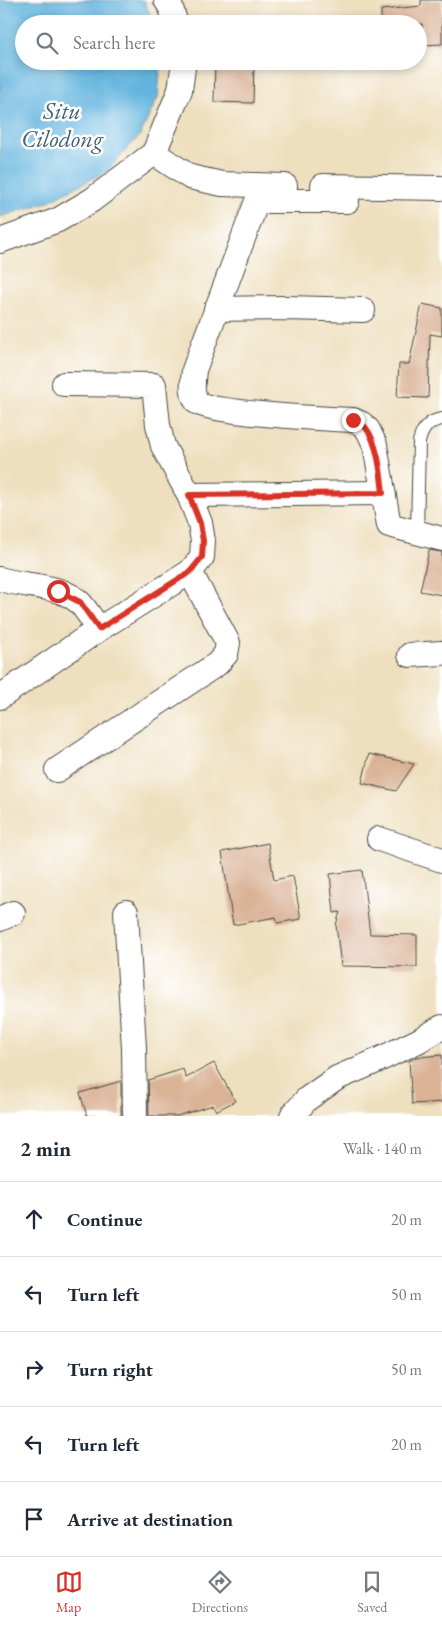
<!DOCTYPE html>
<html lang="en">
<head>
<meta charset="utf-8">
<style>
  body { margin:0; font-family:"EB Garamond",serif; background:#f2f2f3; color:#1f2937 }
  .stop { position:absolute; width:15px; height:15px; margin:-11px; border:4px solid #d93025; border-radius:50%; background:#fff }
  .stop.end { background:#d93025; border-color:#fff; box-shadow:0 1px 5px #0008 }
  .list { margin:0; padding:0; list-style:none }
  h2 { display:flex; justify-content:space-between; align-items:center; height:65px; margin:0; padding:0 20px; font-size:21px }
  h2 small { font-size:16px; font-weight:400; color:#747a83 }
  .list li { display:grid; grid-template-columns:32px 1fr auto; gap:15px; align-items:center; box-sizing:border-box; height:75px; padding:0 20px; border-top:1px solid #e0e1e3 }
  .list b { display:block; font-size:19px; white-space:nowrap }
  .list em { font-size:16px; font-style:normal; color:#747a83 }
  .icon { flex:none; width:28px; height:28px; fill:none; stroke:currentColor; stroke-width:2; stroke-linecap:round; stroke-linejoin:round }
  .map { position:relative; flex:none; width:442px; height:1116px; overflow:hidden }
  .search { position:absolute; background:#fff; box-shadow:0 2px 8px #0003; left:15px; right:15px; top:15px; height:55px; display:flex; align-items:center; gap:12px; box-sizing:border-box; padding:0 18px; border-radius:28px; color:#747a83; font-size:19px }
  .sheet { height:440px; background:#fff }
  nav { display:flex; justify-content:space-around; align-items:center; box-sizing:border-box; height:70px; border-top:1px solid #e0e1e3; background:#fff; font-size:14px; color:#747a83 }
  nav a { display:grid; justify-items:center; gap:2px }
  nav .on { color:#d93025 }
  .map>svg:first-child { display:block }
</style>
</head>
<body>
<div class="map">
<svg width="442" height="1116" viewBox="0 0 442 1116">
  <rect width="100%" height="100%" fill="#fff"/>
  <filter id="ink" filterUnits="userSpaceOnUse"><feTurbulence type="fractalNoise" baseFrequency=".02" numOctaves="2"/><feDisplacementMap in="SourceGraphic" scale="10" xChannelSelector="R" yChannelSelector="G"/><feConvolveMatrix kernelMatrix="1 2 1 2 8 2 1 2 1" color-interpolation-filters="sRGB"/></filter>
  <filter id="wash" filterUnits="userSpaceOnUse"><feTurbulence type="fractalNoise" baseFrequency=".0096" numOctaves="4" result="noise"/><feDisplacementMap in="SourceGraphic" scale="20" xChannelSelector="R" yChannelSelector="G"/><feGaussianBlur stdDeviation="1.12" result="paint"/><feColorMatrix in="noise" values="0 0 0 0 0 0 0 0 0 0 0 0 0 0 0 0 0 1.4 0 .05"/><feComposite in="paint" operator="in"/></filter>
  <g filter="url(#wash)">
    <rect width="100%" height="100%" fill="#eedfbe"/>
    <polygon fill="#62b4de" stroke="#467084" points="0,0 144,0 154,24 24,24 24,61 161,61 158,97 140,135 107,171 47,202 0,217"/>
    <g id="blocks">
      <g fill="#dab397">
        <polygon points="421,0 442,0 442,44 423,45 422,24 381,24 381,10 421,6"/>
        <polygon points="215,63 254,64 253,103 214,102"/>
        <polygon points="422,304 442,308 442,336 430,334 428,398 397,397 399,364 409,364"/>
        <polygon points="429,550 442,552 442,595 420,591"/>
        <polygon points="369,754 414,764 396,791 362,783"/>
        <polygon points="268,843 274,880 293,876 301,919 277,923 276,917 233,925 222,852"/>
        <polygon points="362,870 370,934 417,935 417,967 341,966 336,925 340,912 334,913 330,874"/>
        <polygon points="442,1055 442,1102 412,1104 409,1061 417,1057"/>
        <polygon points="214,1063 235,1101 216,1111 213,1105 177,1116 149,1116 148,1080 183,1069 186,1078"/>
        <polygon points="121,1081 121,1116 87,1116 80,1093"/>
      </g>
    </g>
  </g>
  <g filter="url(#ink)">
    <use href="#blocks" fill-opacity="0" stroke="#484641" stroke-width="1"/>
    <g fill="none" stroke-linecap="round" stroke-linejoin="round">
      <defs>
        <path id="service" d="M417,533L419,442C422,429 428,421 442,419"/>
        <g id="minor">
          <polyline points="166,0 171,8 176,24"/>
          <polyline points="154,153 180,90 184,61"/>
          <polyline points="323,186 442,188"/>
          <path d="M347,201H257L194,370C193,381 190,394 198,403C207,413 332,419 353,420L362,424L368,430L375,445L389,525L442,539"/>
          <polyline points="0,241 58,220 92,200 154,153 190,177 222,184 285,186"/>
          <polyline points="216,309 286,308 363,310"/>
          <polyline points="189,495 383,493"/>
          <path d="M0,579C24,587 63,584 81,604C87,611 93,621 99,629"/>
          <polyline points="410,655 442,653"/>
          <polyline points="0,697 99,629 190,572 202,557 203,541 200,523 189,495 163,446 158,425 154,385 64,384"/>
          <polyline points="57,770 217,664 226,654 228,643 190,572"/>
          <polyline points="379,839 442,860"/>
          <polyline points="126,912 134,1048 135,1116"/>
          <polyline points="0,919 13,913"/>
          <polyline points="292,1116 307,1099 337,1078 372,1063 418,1041 442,1027"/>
        </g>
      </defs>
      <use href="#service" stroke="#484641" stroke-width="14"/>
      <use href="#minor" stroke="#484641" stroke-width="26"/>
      <use href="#service" stroke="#fff" stroke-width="12"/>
      <use href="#minor" stroke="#fff" stroke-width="24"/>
    </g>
  </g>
  <g fill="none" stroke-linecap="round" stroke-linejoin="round" filter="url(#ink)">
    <path stroke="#d93025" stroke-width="6" d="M58,591L80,602L99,629L190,572L202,557L203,541L200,523L189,495L383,493C381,475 378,443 366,428C363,424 358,422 353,420"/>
  </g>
  <g text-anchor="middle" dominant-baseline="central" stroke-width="5" stroke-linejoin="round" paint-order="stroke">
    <g font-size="24" font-style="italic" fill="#416273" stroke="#fff">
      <text x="62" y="110">Situ<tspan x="62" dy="28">Cilodong</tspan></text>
    </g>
  </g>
</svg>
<div class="stop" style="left:58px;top:591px"></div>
<div class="stop end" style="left:353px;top:420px"></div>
<div class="search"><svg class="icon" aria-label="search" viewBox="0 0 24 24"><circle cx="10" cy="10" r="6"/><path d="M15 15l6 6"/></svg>Search here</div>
</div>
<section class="sheet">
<h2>2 min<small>Walk · 140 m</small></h2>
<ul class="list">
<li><svg class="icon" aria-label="ahead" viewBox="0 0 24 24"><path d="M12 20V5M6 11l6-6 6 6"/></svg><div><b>Continue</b></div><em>20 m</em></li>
<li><svg class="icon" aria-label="left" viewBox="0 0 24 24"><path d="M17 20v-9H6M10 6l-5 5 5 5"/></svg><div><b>Turn left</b></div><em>50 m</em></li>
<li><svg class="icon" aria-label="right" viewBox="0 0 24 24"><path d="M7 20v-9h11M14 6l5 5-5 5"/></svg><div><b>Turn right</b></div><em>50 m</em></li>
<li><svg class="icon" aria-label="left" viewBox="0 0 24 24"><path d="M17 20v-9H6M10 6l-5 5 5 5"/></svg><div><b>Turn left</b></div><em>20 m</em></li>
<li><svg class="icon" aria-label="arrive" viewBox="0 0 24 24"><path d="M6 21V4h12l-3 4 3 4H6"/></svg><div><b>Arrive at destination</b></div></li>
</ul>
</section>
<nav>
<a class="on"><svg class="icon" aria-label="map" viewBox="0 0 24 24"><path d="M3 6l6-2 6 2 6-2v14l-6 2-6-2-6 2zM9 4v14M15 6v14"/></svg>Map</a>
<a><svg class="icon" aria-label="directions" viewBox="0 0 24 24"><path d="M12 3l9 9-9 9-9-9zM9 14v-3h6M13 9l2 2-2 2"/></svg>Directions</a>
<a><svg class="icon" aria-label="saved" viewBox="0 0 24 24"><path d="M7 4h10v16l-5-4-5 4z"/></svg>Saved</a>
</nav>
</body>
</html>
